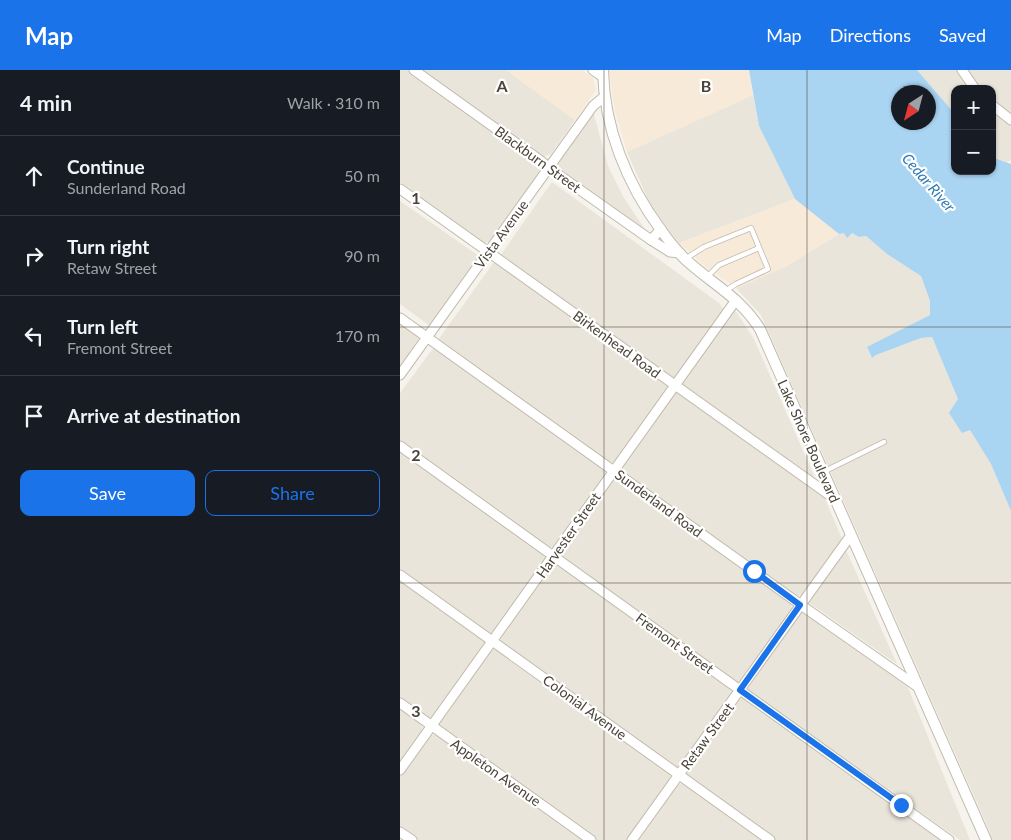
<!DOCTYPE html>
<html lang="en">
<head>
<meta charset="utf-8">
<style>
  body { margin:0; font-family:Lato,sans-serif; background:#242831; color:#f1f3f6 }
  .controls { position:absolute; right:15px; top:15px; display:grid; overflow:hidden; border-radius:10px; box-shadow:0 1px 4px #0004 }
  .controls button { width:45px; height:45px; display:grid; place-items:center; padding:0; border:0; border-bottom:1px solid #363941; background:#171b24; color:#f1f3f6; font:25px sans-serif }
  .compass { position:absolute; left:491px; top:15px; width:45px; height:45px; border-radius:50%; background:#171b24; box-shadow:0 1px 4px #0004; rotate:216deg }
  .stop { position:absolute; width:15px; height:15px; margin:-11px; border:4px solid #1a73e8; border-radius:50%; background:#fff }
  .stop.end { background:#1a73e8; border-color:#fff; box-shadow:0 1px 5px #0008 }
  .list { margin:0; padding:0; list-style:none }
  h2 { display:flex; justify-content:space-between; align-items:center; height:65px; margin:0; padding:0 20px; font-size:21px }
  h2 small { font-size:16px; font-weight:400; color:#9ea1a6 }
  .list li { display:grid; grid-template-columns:32px 1fr auto; gap:15px; align-items:center; box-sizing:border-box; height:80px; padding:0 20px; border-top:1px solid #363941 }
  .list b { display:block; font-size:19px; white-space:nowrap }
  .list p { margin:0; font-size:16px; white-space:nowrap; color:#9ea1a6 }
  .list em { font-size:16px; font-style:normal; color:#9ea1a6 }
  .actions { display:flex; gap:10px; padding:15px 20px }
  .actions a { flex:1; padding:11px 0; border:1px solid #1a73e8; border-radius:10px; text-align:center; font-size:18px; color:#1a73e8 }
  .actions .main { background:#1a73e8; color:#fff }
  .icon { flex:none; width:28px; height:28px; fill:none; stroke:currentColor; stroke-width:2; stroke-linecap:round; stroke-linejoin:round }
  .map { position:relative; flex:none; width:611px; height:770px; overflow:hidden }
  header { display:flex; align-items:center; gap:30px; box-sizing:border-box; height:70px; padding:0 25px; background:#1a73e8; color:#fff }
  header strong { font-size:24px }
  nav { display:flex; gap:28px; margin-inline-start:auto; font-size:18px }
  main { display:flex }
  aside { flex:1; background:#171b24 }
  .map>svg:first-child { display:block }
</style>
</head>
<body>
<header>
<strong>Map</strong>
<nav><a>Map</a><a>Directions</a><a>Saved</a></nav>
</header>
<main>
<aside>
<h2>4 min<small>Walk · 310 m</small></h2>
<ul class="list">
<li><svg class="icon" aria-label="ahead" viewBox="0 0 24 24"><path d="M12 20V5M6 11l6-6 6 6"/></svg><div><b>Continue</b><p>Sunderland Road</p></div><em>50 m</em></li>
<li><svg class="icon" aria-label="right" viewBox="0 0 24 24"><path d="M7 20v-9h11M14 6l5 5-5 5"/></svg><div><b>Turn right</b><p>Retaw Street</p></div><em>90 m</em></li>
<li><svg class="icon" aria-label="left" viewBox="0 0 24 24"><path d="M17 20v-9H6M10 6l-5 5 5 5"/></svg><div><b>Turn left</b><p>Fremont Street</p></div><em>170 m</em></li>
<li><svg class="icon" aria-label="arrive" viewBox="0 0 24 24"><path d="M6 21V4h12l-3 4 3 4H6"/></svg><div><b>Arrive at destination</b></div></li>
</ul>
<div class="actions"><a class="main">Save</a><a>Share</a></div>
</aside>
<div class="map">
<svg width="611" height="770" viewBox="0 0 611 770">
  <rect width="100%" height="100%" fill="#f6f3ec"/>
  <g fill="#eae5da">
    <polygon points="0,0 7,0 139,94 140,103 91,172 82,173 0,112"/>
    <polygon points="22,0 106,0 175,50 151,84 142,87"/>
    <polygon points="517,0 611,0 611,90 607,92 592,87 592,19 555,19 555,44"/>
    <polygon points="353,25 359,56 395,129 279,173 252,138 227,82"/>
    <polygon points="193,41 208,96 224,128 248,164 157,98 156,92"/>
    <polygon points="152,112 319,233 324,240 277,307 271,309 100,186"/>
    <polygon points="0,131 79,186 30,256 0,234"/>
    <polygon points="444,163 452,163 459,167 466,166 487,184 521,206 530,231 530,245 467,278 472,288 476,285 521,268 532,267 558,329 562,363 570,359 591,394 611,441 611,770 592,770 590,762 361,245 336,218 385,197 439,164"/>
    <polygon points="94,192 269,316 215,392 209,393 38,270"/>
    <polygon points="335,240 354,269 415,408 409,408 284,318 283,312"/>
    <polygon points="0,251 18,264 19,270 0,297"/>
    <polygon points="34,277 204,397 206,407 155,477 147,477 0,372 0,323"/>
    <polygon points="279,322 424,426 442,469 404,525 395,526 224,404 222,397 273,324"/>
    <polygon points="0,380 145,484 145,490 94,563 87,563 0,501"/>
    <polygon points="219,408 390,531 392,538 342,611 336,612 162,487 161,481 212,411"/>
    <polygon points="446,480 497,594 408,532"/>
    <polygon points="157,494 330,617 332,626 281,697 275,698 102,574 100,566 151,495"/>
    <polygon points="0,509 84,568 85,574 32,648 26,648 0,629"/>
    <polygon points="405,542 507,615 570,770 560,770 349,622 347,616 399,543"/>
    <polygon points="97,578 269,702 271,709 228,770 196,770 40,659 38,652 91,580"/>
    <polygon points="346,628 544,770 376,770 288,706 286,702 339,629"/>
    <polygon points="0,638 22,654 22,662 0,693"/>
    <polygon points="37,664 185,770 17,770 0,758 0,706 30,666"/>
    <polygon points="285,713 363,770 236,770 275,715"/>
  </g>
  <g fill="#f7ead8">
    <polygon points="106,0 182,0 193,8 196,20 175,50"/>
    <polygon points="209,0 349,0 353,25 227,82 215,41"/>
    <polygon points="395,129 439,164 385,197 336,218 303,195 279,173"/>
  </g>
  <path fill="#a9d4f2" fill-rule="evenodd" d="M349,0H517L555,44V101H592V87L611,94V441L591,394L570,360L562,363L549,343L558,329L532,267L521,268L476,285L472,288L467,277L530,245V231L521,206L487,184L466,166L459,167L452,163L447,168L444,163L439,164L395,129L359,56ZM498,22H528V52H498Z"/>
  <g fill="none" stroke-linecap="round" stroke-linejoin="round">
    <defs>
      <g id="service">
        <polyline points="285,189 304,177 351,158 368,199 336,214 325,221"/>
        <polyline points="307,207 319,195 359,178"/>
        <polyline points="423,402 484,372"/>
      </g>
      <g id="minor">
        <polyline points="14,0 141,91 149,98 251,170 261,159"/>
        <polyline points="193,0 203,7"/>
        <polyline points="562,0 575,19"/>
        <polyline points="592,35 611,50"/>
        <polyline points="0,119 435,429"/>
        <polyline points="251,170 270,182 280,183"/>
        <polyline points="0,248 401,535 518,617"/>
        <polyline points="0,305 193,36 205,26"/>
        <polyline points="0,376 549,770"/>
        <polyline points="0,505 370,770"/>
        <polyline points="0,633 191,770"/>
        <polyline points="0,700 336,230"/>
        <polyline points="0,762 12,770"/>
        <polyline points="232,770 451,465"/>
      </g>
      <path id="tertiary" d="M203,0C204,58 227,114 261,160C268,170 276,180 285,189C312,214 340,227 360,259L586,770"/>
    </defs>
    <use href="#service" stroke="#c2bbae" stroke-width="6"/>
    <use href="#minor" stroke="#c2bbae" stroke-width="11"/>
    <use href="#tertiary" stroke="#c2bbae" stroke-width="12"/>
    <use href="#service" stroke="#fff" stroke-width="4.5"/>
    <use href="#minor" stroke="#fff" stroke-width="9"/>
    <use href="#tertiary" stroke="#fff" stroke-width="10"/>
  </g>
  <g fill="none" stroke-linecap="round" stroke-linejoin="round">
    <polyline stroke="#1a73e8" stroke-width="6" points="354,501 400,535 340,620 501,735"/>
  </g>
  <path fill="none" stroke="#4b4439" stroke-width="1" stroke-opacity="0.55" d="M204,0V770M407,0V770M0,257H611M0,513H611"/>
  <g text-anchor="middle" dominant-baseline="central" stroke-width="4.5" stroke-linejoin="round" paint-order="stroke">
    <g font-size="14" fill="#4b4439" stroke="#fff">
      <text transform="translate(138 89) rotate(36)">Blackburn Street</text>
      <text transform="translate(101 164) rotate(-54)">Vista Avenue</text>
      <text transform="translate(217 274) rotate(36)">Birkenhead Road</text>
      <text transform="translate(409 371) rotate(66)">Lake Shore Boulevard</text>
      <text transform="translate(259 433) rotate(36)">Sunderland Road</text>
      <text transform="translate(168 465) rotate(-55)">Harvester Street</text>
      <text transform="translate(275 573) rotate(36)">Fremont Street</text>
      <text transform="translate(185 637) rotate(36)">Colonial Avenue</text>
      <text transform="translate(307 666) rotate(-54)">Retaw Street</text>
      <text transform="translate(96 702) rotate(35)">Appleton Avenue</text>
    </g>
    <g font-size="15" font-style="italic" fill="#2e7ab2" stroke="#fff">
      <text transform="translate(529 112) rotate(49)">Cedar River</text>
    </g>
  </g>
  <g font-size="16" text-anchor="middle" font-weight="bold" fill="#4b4439" stroke="#fff" stroke-width="4.5" stroke-linejoin="round" paint-order="stroke">
    <text x="102" y="22">A</text>
    <text x="306" y="22">B</text>
    <text x="16" y="134">1</text>
    <text x="16" y="391">2</text>
    <text x="16" y="647">3</text>
  </g>
</svg>
<div class="controls">
<button>+</button>
<button>−</button>
</div>
<svg class="compass" viewBox="-18 -18 36 36"><path d="M0-13l5 13h-10z" fill="#e53935"/><path d="M0 13l5-13h-10z" fill="#9ea1a6"/></svg>
<div class="stop" style="left:354px;top:501px"></div>
<div class="stop end" style="left:501px;top:735px"></div>
</div>
</main>
</body>
</html>
